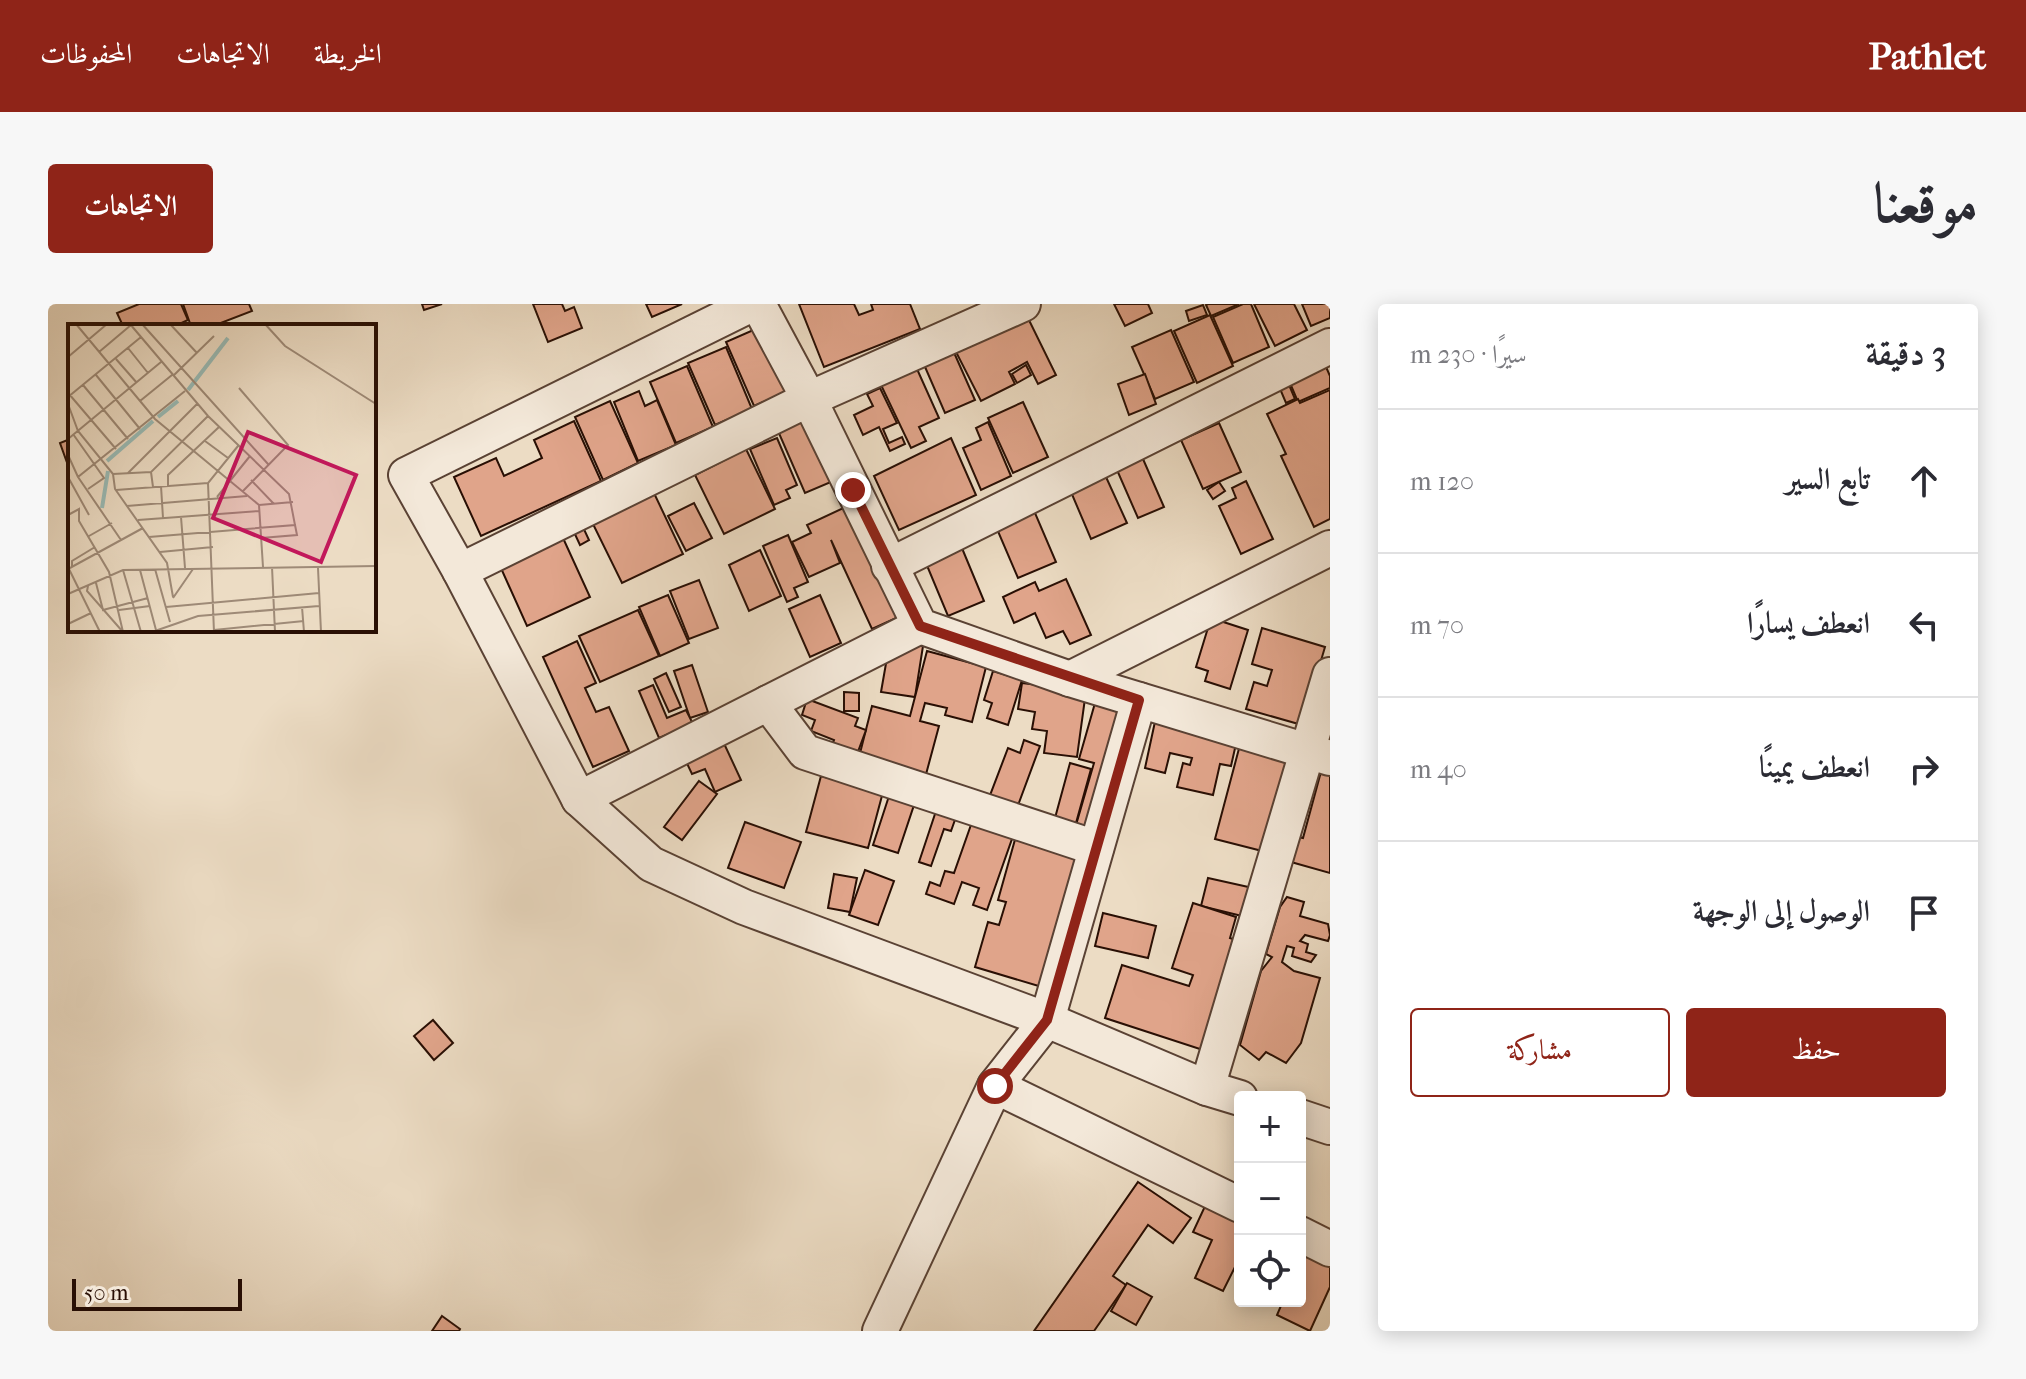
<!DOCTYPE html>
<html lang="ar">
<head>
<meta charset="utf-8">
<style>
  body { margin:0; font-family:"IM FELL French Canon",Amiri,serif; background:#f7f7f7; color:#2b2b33; direction:rtl }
  .controls { position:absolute; right:24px; bottom:24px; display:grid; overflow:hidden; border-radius:8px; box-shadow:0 4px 20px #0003 }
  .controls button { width:72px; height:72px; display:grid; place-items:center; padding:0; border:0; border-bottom:2px solid #e1e1e2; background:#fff; color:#2b2b33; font:40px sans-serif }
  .scale { position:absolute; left:24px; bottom:20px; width:170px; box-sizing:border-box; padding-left:8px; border:4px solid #290f04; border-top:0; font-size:22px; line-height:28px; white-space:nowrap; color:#290f04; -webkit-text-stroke:6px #f3e8d9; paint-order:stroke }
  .stop { position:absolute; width:24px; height:24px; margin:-18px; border:6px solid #8f2418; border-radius:50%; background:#fff }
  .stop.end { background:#8f2418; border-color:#fff; box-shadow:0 2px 8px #0008 }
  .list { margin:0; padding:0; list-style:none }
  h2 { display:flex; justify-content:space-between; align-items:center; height:104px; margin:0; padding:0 32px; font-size:34px }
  h2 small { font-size:26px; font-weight:400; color:#7c7c81 }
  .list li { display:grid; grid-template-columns:52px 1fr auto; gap:24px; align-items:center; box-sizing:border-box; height:144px; padding:0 32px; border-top:2px solid #e1e1e2 }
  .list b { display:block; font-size:30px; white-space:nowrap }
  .list em { font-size:26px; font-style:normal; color:#7c7c81 }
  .actions { display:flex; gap:16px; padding:24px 32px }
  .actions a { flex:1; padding:18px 0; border:2px solid #8f2418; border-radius:8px; text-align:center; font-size:28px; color:#8f2418 }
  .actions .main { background:#8f2418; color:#fff }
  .icon { flex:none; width:44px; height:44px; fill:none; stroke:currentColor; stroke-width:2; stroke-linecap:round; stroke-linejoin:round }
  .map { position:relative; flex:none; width:1282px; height:1027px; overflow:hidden; direction:ltr; border-radius:8px }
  header { display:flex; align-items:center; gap:48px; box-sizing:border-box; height:112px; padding:0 40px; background:#8f2418; color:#fff }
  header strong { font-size:38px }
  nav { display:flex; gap:44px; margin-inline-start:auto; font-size:28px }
  .intro { display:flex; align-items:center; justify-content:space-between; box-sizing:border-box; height:192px; padding:0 48px }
  h1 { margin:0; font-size:56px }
  .button { padding:20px 36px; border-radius:8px; background:#8f2418; color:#fff; font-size:28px; font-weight:700 }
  main { display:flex; gap:48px; padding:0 48px }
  aside { flex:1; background:#fff; border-radius:8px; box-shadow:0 4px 20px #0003 }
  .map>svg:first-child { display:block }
</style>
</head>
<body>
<header>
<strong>Pathlet</strong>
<nav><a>الخريطة</a><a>الاتجاهات</a><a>المحفوظات</a></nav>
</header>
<div class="intro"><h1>موقعنا</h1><a class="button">الاتجاهات</a></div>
<main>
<aside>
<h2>3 دقيقة<small>سيرًا · 230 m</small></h2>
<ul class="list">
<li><svg class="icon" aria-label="ahead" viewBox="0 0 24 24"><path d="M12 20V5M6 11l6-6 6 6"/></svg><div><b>تابع السير</b></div><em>120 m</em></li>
<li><svg class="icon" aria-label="left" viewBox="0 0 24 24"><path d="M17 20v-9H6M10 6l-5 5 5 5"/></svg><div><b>انعطف يسارًا</b></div><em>70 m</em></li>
<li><svg class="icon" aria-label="right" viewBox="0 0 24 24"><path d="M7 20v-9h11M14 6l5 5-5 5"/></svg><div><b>انعطف يمينًا</b></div><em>40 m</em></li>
<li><svg class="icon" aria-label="arrive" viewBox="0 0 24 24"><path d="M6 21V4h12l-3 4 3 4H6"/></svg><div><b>الوصول إلى الوجهة</b></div></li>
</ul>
<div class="actions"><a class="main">حفظ</a><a>مشاركة</a></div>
</aside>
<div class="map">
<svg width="1282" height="1027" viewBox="0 0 1282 1027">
  <rect width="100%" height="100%" fill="#ecdcc4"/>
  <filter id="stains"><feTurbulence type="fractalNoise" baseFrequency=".0025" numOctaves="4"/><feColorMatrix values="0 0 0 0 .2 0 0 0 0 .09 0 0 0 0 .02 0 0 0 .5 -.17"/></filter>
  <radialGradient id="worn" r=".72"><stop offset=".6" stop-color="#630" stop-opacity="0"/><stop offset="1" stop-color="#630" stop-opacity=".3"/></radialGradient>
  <g fill="#e0a48a" stroke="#290f04" stroke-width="2">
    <polygon points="91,0 133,0 140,16 127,22 75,22 69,9"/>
    <polygon points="135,0 201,0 204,7 165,22 143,22"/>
    <polygon points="374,0 394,0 376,6"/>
    <polygon points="485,0 514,0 517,7 526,3 534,24 500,38"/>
    <polygon points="598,0 634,0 604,13"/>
    <polygon points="751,0 806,0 811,11 825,6 823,0 862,0 872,25 776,63"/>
    <polygon points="1066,0 1100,0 1104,9 1077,22"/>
    <polygon points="1160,0 1191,0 1163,12 1158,1"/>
    <polygon points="1195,0 1203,0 1221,43 1185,59 1165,13"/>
    <polygon points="1206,0 1246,0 1259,26 1227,42"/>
    <polygon points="1254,0 1282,0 1282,14 1263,22"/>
    <polygon points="1155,1 1159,11 1141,17 1138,7"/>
    <polygon points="977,8 1008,71 990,80 979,58 961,68 967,80 933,97 906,44"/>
    <polygon points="1162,11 1185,62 1149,79 1126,27"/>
    <polygon points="717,21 745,85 706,102 678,38"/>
    <polygon points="1123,26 1146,78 1107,95 1084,43"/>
    <polygon points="678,43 704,105 667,121 640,59"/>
    <polygon points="904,44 927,96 897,109 874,56"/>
    <polygon points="1275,56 1282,72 1282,84 1250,98 1239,72"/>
    <polygon points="978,61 983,71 969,79 964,70"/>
    <polygon points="639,62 665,123 628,139 602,78"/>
    <polygon points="869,65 891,114 871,123 878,137 863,144 833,81"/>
    <polygon points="1097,70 1108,100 1081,111 1070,80"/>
    <polygon points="1239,76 1247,95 1238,99 1230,80"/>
    <polygon points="832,84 849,119 835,125 841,139 854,133 857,140 842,147 831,123 815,131 806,111 825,102 819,90"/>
    <polygon points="1282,86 1282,215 1266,223 1233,152 1238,150 1219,110 1250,95 1252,99"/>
    <polygon points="591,87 597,102 609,96 628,141 590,157 566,98"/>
    <polygon points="562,97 590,159 555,176 527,113"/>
    <polygon points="975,98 1000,153 965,169 940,114"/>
    <polygon points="762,113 790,175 757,189 730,127"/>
    <polygon points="526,117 553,177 433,232 406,173 448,154 456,172 494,154 486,136"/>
    <polygon points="940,118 963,172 933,186 915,144 933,136 928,124"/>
    <polygon points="1171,119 1193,168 1155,185 1133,136"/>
    <polygon points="729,134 749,181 738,186 742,194 726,201 702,145"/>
    <polygon points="903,134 928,191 851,226 826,172"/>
    <polygon points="22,135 22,167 12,139"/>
    <polygon points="698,145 727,205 676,230 647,171"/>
    <polygon points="1095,155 1116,203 1090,214 1069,166"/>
    <polygon points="1058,173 1079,219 1043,235 1023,188"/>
    <polygon points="1198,177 1225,235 1193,250 1171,202 1188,194 1184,184"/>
    <polygon points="1171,178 1177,187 1165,195 1159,186"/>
    <polygon points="605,187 635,250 574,279 543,216"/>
    <polygon points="646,199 664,234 638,247 620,212"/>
    <polygon points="804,200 855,311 824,325 783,236 792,259 761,273 744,238 763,229 759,221"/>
    <polygon points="984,202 1008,258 970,274 946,218"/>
    <polygon points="534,221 541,236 532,241 525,226"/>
    <polygon points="740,231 760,278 746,284 750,293 739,298 715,242"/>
    <polygon points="515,234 542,293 479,322 452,262"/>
    <polygon points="911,237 936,297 900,312 875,252"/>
    <polygon points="712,246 733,292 701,307 681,261"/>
    <polygon points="1018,275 1043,331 1022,340 1015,327 998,334 987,309 966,319 955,293 987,278 991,287"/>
    <polygon points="651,276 670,324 641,335 622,287"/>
    <polygon points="620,291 641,339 612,352 591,303"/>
    <polygon points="772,291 793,339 762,353 741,305"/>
    <polygon points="590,306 611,352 552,378 531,332"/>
    <polygon points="1163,314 1200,326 1182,385 1157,377 1160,367 1148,363"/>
    <polygon points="1214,324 1277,343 1254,421 1198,405 1206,378 1219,382 1224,366 1204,360"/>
    <polygon points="529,337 548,379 537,384 548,408 561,403 581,447 545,463 495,353"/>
    <polygon points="852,338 875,342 867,393 833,388 840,348"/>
    <polygon points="879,347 938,363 924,418 897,411 899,404 877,399 872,417 891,422 877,474 810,457 824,402 862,412"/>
    <polygon points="644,361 660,408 642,414 626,367"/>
    <polygon points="945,367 974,376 960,421 939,414 944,399 936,396"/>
    <polygon points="618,369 633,403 621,408 606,375"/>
    <polygon points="974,379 1038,387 1029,453 996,449 999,427 984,425 987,408 970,405"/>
    <polygon points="605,381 619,414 638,406 645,420 611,434 591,387"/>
    <polygon points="796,388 811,389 811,407 796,407"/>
    <polygon points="1049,392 1077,400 1040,524 1028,521 1046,459 1031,455"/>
    <polygon points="759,395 810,414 807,422 818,426 808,453 783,444 786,436 763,427 767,416 754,411"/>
    <polygon points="1108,413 1190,431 1183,462 1172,460 1165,491 1129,483 1135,459 1142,461 1144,454 1122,449 1117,469 1097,464"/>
    <polygon points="673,433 693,476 667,488 657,465 644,470 635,451"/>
    <polygon points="976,436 992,442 969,504 941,494 960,444 972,449"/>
    <polygon points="1193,437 1247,451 1222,549 1167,535"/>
    <polygon points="1022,459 1043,465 1028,519 1007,514"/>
    <polygon points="1274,464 1282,466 1282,569 1243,558 1250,533 1255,534"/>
    <polygon points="773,472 835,488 820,544 758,528"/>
    <polygon points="651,477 669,490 634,536 616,523"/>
    <polygon points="841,492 866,501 850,549 825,541"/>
    <polygon points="888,507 908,513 903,527 896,525 883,562 871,558"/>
    <polygon points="697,518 753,538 736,584 680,564"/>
    <polygon points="924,518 965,532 939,606 925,601 931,584 914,578 906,600 878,590 882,578 892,582 897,567 906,569"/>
    <polygon points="968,532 1032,550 994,683 927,663 940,618 951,621 958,598 950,596"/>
    <polygon points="817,566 846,577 830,621 801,611"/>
    <polygon points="786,570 809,574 802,608 780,604"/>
    <polygon points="1160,574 1205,584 1198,613 1153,602"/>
    <polygon points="1239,593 1256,598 1252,612 1280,620 1282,631 1280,637 1257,631 1252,637 1260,640 1258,648 1268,651 1263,658 1244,652 1246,644 1239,642 1234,658 1246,667 1272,674 1253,739 1238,759 1218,748 1211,756 1192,741 1213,667 1224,653 1218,650 1232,603"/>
    <polygon points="1145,599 1188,613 1182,634 1194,638 1158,747 1057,714 1074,661 1141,682 1145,671 1124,664"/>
    <polygon points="1055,609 1108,622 1100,654 1047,642"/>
    <polygon points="385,716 405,739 386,756 366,732"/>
    <polygon points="1090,878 1143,914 1125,939 1100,921 1065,972 1078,981 1046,1027 986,1027"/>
    <polygon points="1158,900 1192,916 1192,953 1175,987 1147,974 1164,936 1145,928"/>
    <polygon points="1252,943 1282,957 1282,983 1262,1027 1229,1011 1235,997 1252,997"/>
    <polygon points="1079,979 1104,993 1088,1021 1063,1007"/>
    <polygon points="394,1012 412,1025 411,1027 384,1027"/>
  </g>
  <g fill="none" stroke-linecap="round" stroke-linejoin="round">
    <defs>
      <g id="minor">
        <polyline points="710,0 761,95 872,322 1022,375 1282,454"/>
        <polyline points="975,0 761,95 412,267 531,495 603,560 696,603 999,716 1159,784 1192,794"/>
        <polyline points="841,262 1282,42"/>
        <polyline points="412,267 358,171 704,0"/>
        <polyline points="1022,375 1282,244"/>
        <polyline points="720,399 757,448 1048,544"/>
        <polyline points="531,495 872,322"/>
        <polyline points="947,782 1192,901"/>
        <polyline points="1159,784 1282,371"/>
        <polyline points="1252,813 1282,823"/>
        <polyline points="1252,930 1282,945"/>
        <polyline points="832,1027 947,782 999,716 1091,396"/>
      </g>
    </defs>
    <use href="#minor" stroke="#5a4234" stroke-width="38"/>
    <use href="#minor" stroke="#f3e8d9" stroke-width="34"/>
  </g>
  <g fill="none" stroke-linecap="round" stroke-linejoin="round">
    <polyline stroke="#8f2418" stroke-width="10" points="805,186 872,322 1091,396 999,716 947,782"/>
  </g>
  <g transform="translate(20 20)">
    <rect width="308" height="308" fill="#ecdcc4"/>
    <path fill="none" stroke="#99bbb6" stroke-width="4" d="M120,66L160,14M90,93L110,77M39,137L85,97M34,184L40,147"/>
    <path fill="none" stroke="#9e8a77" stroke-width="2" d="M8,0L87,95L191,181L195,243M62,0L140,92L221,170L227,201L81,213M74,0L200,140M102,0L129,29M197,0L217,22L308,80M60,24L80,49M31,28L63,1M0,33L39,0M48,35L69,59M28,51L72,105M105,52L146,12M15,61L60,115M171,64L220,121L175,167M1,70L48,125M0,73L73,13M72,77L104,51M0,80L10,107L45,150L47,165L99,239L105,273M5,110L36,154L20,165M0,115L93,38M137,117L160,134M0,131L10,153M60,149L129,80M45,150L83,148M0,153L21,191M183,156L206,180M93,162L95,194M100,162V151L151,103M85,163L83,148L140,92M48,166L140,159M149,173L182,132M191,181L225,178M59,182L179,172M0,191L11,185V197L41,248L55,308M113,193L117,244M70,196L191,187M21,212L44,199M193,214L229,211L227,201M53,216L10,153L117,67M92,228L145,223M0,243L32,308M4,243V237L27,223M204,243L207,308M250,244L253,308M0,245L75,204M87,245L102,298M55,246L73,308M72,246L88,306M28,259L35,286L80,274M20,262L19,267L55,308M0,270L55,246L308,242M105,274L125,245M98,283L251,269M234,283L236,308M51,286L82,282M0,300L23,289M146,306L236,297M84,308L130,292L251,282M146,308L140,159L170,122"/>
    <path fill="#c2185b" fill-opacity="0.15" stroke="#c2185b" stroke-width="4" d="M180,108L288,151L253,238L145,194Z"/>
    <rect width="308" height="308" fill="none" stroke="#290f04" stroke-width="4"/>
  </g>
  <rect width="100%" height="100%" filter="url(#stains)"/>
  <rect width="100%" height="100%" fill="url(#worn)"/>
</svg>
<div class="controls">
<button>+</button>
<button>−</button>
<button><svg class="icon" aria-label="locate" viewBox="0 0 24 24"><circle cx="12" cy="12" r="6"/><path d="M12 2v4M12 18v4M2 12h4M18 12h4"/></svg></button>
</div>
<div class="scale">50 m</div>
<div class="stop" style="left:947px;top:782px"></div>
<div class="stop end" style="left:805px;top:186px"></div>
</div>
</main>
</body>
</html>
